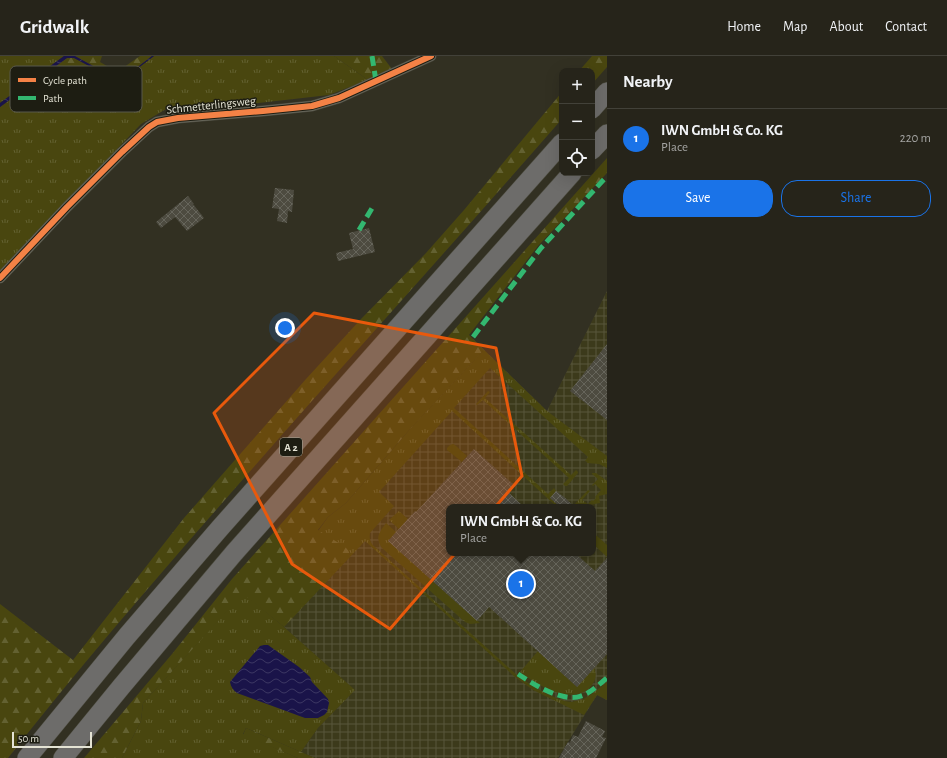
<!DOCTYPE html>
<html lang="en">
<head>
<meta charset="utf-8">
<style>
  body { margin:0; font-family:"Alegreya Sans",sans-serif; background:#2e2c23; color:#f1f3f6 }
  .controls { position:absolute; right:12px; top:12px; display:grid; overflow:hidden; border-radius:8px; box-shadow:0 4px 16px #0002 }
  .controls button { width:36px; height:36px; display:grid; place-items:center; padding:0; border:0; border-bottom:1px solid #424139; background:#26241a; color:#f1f3f6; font:20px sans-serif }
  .scale { position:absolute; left:12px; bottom:10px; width:80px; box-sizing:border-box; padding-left:4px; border:2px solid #e4e3d4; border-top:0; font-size:11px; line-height:14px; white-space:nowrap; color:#e4e3d4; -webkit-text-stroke:3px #1d1d12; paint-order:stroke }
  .you { position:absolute; left:285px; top:272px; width:14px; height:14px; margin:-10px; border:3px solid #fff; border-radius:50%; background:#1a73e8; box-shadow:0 0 0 6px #1a73e833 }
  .badge { display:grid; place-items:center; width:26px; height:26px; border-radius:50%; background:#1a73e8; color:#fff; font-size:13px; font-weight:700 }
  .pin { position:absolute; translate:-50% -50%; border:2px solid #fff; box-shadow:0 1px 4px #0006 }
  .popup { position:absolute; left:446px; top:448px; width:150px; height:52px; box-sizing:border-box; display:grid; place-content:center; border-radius:8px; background:#26241a; filter:drop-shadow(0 1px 3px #0005); font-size:13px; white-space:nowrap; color:#a4a4a2 }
  .popup b { font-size:15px; color:#f1f3f6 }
  .popup::after { content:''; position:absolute; left:50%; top:100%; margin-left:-8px; border:8px solid transparent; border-top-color:#26241a }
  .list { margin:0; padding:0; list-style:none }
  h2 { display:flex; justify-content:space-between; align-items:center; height:52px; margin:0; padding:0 16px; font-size:17px }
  h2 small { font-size:13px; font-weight:400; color:#a4a4a2 }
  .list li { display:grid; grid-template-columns:26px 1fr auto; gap:12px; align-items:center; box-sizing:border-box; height:60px; padding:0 16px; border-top:1px solid #424139 }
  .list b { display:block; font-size:15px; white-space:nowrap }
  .list p { margin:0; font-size:13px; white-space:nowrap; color:#a4a4a2 }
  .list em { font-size:13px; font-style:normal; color:#a4a4a2 }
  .actions { display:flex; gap:8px; padding:12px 16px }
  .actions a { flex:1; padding:9px 0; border:1px solid #1a73e8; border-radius:16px; text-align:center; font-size:14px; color:#1a73e8 }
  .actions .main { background:#1a73e8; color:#fff }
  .icon { flex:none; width:22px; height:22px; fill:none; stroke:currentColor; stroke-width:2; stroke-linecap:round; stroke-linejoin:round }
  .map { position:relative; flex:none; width:607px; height:702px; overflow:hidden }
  header { display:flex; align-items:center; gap:24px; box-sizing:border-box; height:56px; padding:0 20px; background:#26241a; border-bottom:1px solid #424139 }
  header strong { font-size:19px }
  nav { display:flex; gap:22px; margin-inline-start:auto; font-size:14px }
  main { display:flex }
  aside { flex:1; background:#26241a }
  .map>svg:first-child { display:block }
</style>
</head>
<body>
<header>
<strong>Gridwalk</strong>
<nav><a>Home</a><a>Map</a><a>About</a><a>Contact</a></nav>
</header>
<main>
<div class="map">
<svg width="607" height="702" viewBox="0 0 607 702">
  <defs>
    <pattern id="industrial-grid" width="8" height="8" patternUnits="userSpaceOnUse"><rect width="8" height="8" fill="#3c3a1b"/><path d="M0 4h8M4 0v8" fill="none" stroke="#58563b"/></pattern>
    <pattern id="grass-tufts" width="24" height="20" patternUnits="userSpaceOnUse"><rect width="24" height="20" fill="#49460f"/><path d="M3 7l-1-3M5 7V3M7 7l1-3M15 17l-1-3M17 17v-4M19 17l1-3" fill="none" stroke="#636131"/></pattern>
    <pattern id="forest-firs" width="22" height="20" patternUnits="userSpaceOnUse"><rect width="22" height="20" fill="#49460f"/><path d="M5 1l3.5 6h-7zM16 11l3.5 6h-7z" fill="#636131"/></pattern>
    <pattern id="water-waves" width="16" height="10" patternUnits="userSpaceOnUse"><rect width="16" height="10" fill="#1a1449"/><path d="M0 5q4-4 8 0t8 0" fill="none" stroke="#3b3662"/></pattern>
    <pattern id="building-cross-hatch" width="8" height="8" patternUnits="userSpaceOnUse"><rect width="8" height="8" fill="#4d4b40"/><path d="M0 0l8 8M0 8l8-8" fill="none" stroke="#66655b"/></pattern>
  </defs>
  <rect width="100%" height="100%" fill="#323022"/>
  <path fill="url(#industrial-grid)" fill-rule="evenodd" d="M607,235V644L597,639L558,702H315L301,696L318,672L354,634L284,571L469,279L547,355ZM449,451H593V497H449Z"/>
  <g fill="url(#grass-tufts)">
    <polygon points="0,0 64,0 0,47"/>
    <polygon points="154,0 334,0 368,24 329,39 250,48 166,53 141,68 25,190 0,218 0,51 45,18 109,40 125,22"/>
    <path d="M484,294L547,355L607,400V412L599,408L587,407V406L585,405L588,401L490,312L454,352L548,438L554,432L556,435L550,442L557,448L556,450L452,355L379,436L394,450L370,477C369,483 370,487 375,491L517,619C528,628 558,646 572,646C575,645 579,644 581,644C591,640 599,632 607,626V644L597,639L584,659L533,634L515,621L365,485L350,501L349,495L318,475L328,461L346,447L411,372Z"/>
    <polygon points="488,335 490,336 485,342 571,419 576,414 578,416 578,417 567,430 565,430 563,428 569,422 483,344 477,349 476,348"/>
    <polygon points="592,417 596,417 607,425 607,438 599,440 600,447 579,451 572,451 588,434 590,435 582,444 588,448 592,444 593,445 596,442 595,441 601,434 595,428 593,430 592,429 598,423 592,418"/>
    <polygon points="399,455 408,463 399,473 389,464"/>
    <path d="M386,467L396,476L388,485L480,567L470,568L465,566L382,492C375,481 379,477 386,467Z"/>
    <polygon points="243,537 284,571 355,634 318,672 301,696 246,672 243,678 298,702 122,702 141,665 143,647"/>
    <path d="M538,595L577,631L594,612C597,619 596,623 592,629C574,652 537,629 520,616Z"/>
  </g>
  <g fill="url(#forest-firs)">
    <polygon points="74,0 102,0 100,6 117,16 140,0 152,0 125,21 120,23 113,21"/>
    <polygon points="334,0 382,0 392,13 368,24"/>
    <polygon points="592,0 607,0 607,11 592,28 592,15 579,15"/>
    <polygon points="67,2 74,2 119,24 125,22 109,40 45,18"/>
    <path d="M562,36V63C479,158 395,252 311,346C208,463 104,580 8,702H0V548L73,604L184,462L306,323L361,263L426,197L464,154Z"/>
    <polygon points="607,102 607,117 538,190 469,279 484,294 411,372 346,447 328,461 318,474 345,491 349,495 350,501 284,571 243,538 143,647 141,665 122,702 84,702 172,598 232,523"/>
    <polygon points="246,672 315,702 298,702 243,679"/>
  </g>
  <g fill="#49460f">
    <polygon points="453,388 455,389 467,400 462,406 447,394 447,392 450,389"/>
    <polygon points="593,478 597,480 607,489 607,500 606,500 593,488"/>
  </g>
  <g fill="url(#water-waves)">
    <polygon points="64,0 75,0 113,21 120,23 125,21 152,0 154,0 125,22 119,24 113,23 74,2 67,2 0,51 0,47"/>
    <path d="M264,589H268L299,611L310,621L312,626L328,643L329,647L327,656L324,659L318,662H305L237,637C233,634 231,631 230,626L260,590Z"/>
  </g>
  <g fill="url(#building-cross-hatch)">
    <polygon points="275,132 294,134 292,156 288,155 287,167 277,165 279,153 272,152"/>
    <polygon points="188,140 194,148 193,148 204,162 187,175 175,161 161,172 156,166"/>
    <polygon points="369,172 375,196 338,205 336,197 353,193 349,177"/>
    <polygon points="607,288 607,364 570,335"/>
    <polygon points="474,393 514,429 508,436 524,451 449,451 449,497 575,497 595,515 607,502 607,598 577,631 489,551 477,565 388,485 415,455 416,456"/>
    <polygon points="556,435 564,441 575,451 560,451 550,442"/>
    <polygon points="586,665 605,675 602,681 606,682 596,702 559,702 568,686 570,687 573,679 578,681"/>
  </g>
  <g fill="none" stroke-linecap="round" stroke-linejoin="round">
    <defs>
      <polyline id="street" points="0,222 67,151 122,96 149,71 157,66 178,62 263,55 312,50 339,42 431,0"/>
      <g id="highway">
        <polyline points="592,53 607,36"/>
        <polyline points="592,94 607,78"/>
        <polyline points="27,702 127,580 220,472 562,87"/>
        <polyline points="63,702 121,631 234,497 572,117"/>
      </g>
    </defs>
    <use href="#street" stroke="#4d4c40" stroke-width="11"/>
    <use href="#highway" stroke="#4d4c40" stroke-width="20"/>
    <use href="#street" stroke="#67665a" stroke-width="10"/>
    <use href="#highway" stroke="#6d6c6a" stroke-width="19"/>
    <g stroke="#33b770" stroke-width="5" stroke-dasharray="10 5" stroke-linecap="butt">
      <polyline points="372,0 376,25"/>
      <polyline points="359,174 374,149"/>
      <polyline points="473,281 541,192 607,120"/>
      <path d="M518,618C533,628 563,647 581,640C591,637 599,628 607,622"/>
    </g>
    <defs>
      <polyline id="cycleway" points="0,222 67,151 122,96 149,71 157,66 178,62 263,55 312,50 339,42 431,0"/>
    </defs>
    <use href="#cycleway" stroke="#1d1d12" stroke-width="8"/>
    <use href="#cycleway" stroke="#f48246" stroke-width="6"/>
  </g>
  <path fill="#e8590c" fill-opacity="0.2" stroke="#e8590c" stroke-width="3" stroke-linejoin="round" d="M314,257L496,292L522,420L390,573L292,508L214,357Z"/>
  <g text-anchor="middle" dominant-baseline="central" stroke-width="3" stroke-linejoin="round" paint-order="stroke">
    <rect fill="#1d1d12" stroke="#a8a89a" stroke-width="1" x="280" y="382" width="22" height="18" rx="3"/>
    <g font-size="11" font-weight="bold" fill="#e4e3d4">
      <text x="291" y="391">A 2</text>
    </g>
    <g font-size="12" fill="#e4e3d4" stroke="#1d1d12">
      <text transform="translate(211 49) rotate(-6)">Schmetterlingsweg</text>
    </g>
  </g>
  <rect x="10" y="10" width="132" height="46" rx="6" fill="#1d1d12" stroke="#59584c" stroke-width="1"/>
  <rect x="18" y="22" width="18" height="4" fill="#f48246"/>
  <rect x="18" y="40" width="18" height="4" fill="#33b770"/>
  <g font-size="11" fill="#e4e3d4">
    <text x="43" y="28">Cycle path</text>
    <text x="43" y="46">Path</text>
  </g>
</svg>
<div class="controls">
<button>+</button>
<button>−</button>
<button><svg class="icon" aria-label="locate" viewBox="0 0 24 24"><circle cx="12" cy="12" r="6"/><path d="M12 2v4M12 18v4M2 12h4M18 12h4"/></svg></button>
</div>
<div class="scale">50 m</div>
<div class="you"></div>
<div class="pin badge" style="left:521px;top:528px">1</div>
<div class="popup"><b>IWN GmbH &amp; Co. KG</b>Place</div>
</div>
<aside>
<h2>Nearby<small></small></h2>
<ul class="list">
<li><span class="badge">1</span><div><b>IWN GmbH &amp; Co. KG</b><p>Place</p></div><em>220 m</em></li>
</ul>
<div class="actions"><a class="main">Save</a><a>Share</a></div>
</aside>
</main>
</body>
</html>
